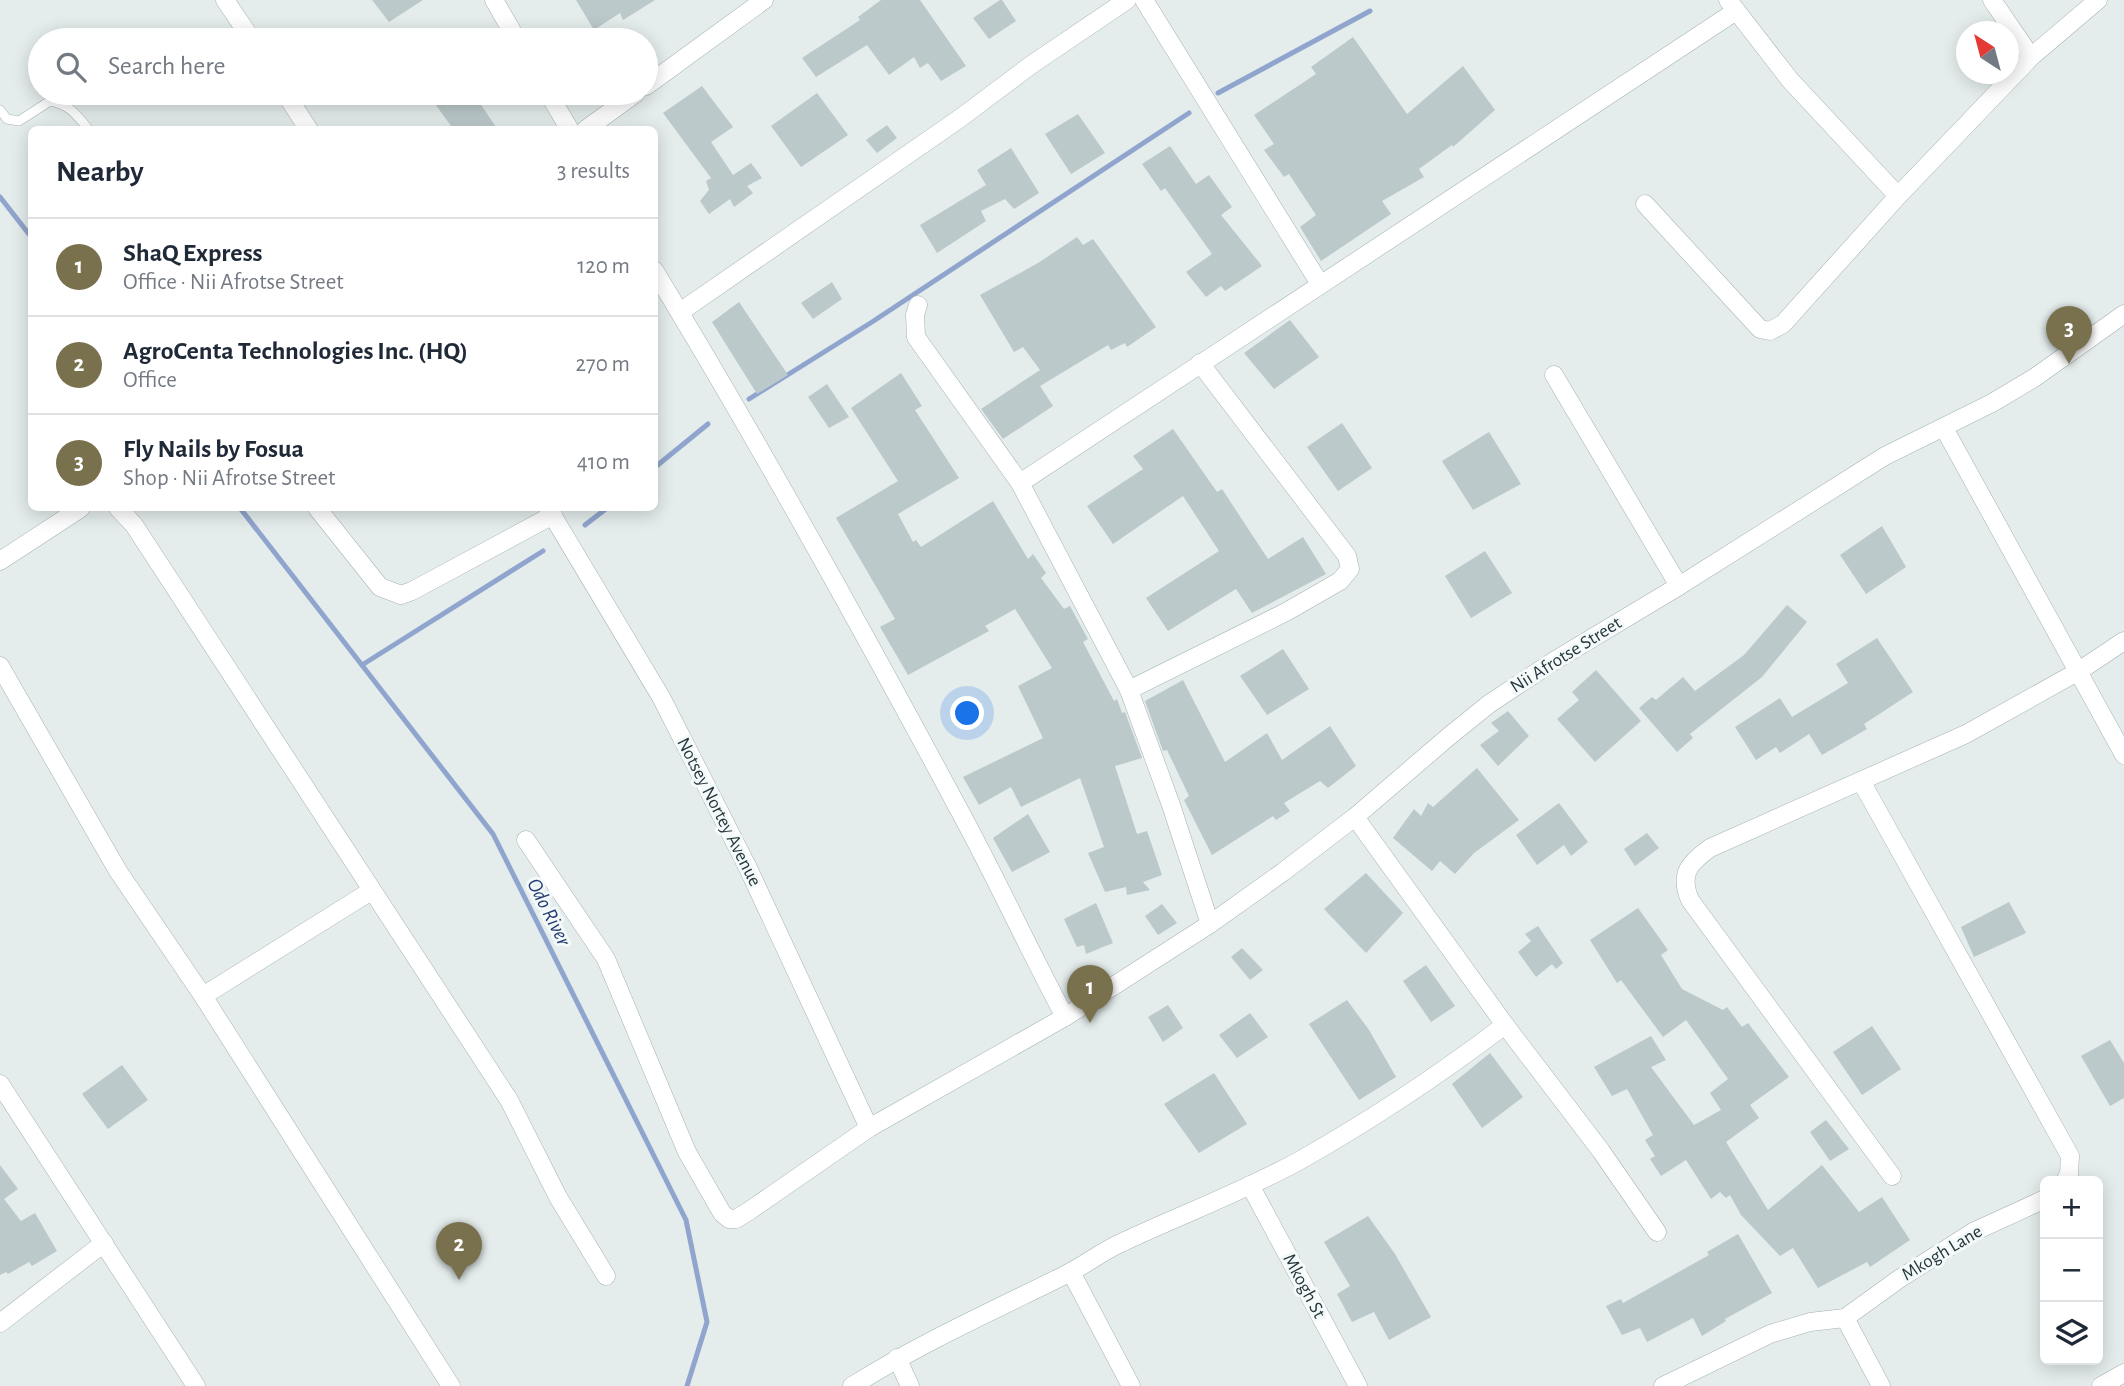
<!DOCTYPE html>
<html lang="en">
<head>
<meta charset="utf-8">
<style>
  body { margin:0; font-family:"Alegreya Sans",sans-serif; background:#f6f6f7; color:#1f2937 }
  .controls { position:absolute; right:21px; bottom:21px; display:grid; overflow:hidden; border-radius:10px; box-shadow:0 4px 18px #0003 }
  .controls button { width:63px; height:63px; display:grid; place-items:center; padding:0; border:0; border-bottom:2px solid #e0e1e3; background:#fff; color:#1f2937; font:35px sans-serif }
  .compass { position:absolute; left:1956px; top:21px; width:63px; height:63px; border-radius:50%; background:#fff; box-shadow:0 4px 18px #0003; rotate:324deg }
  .you { position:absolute; left:968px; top:714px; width:24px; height:24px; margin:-18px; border:5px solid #fff; border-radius:50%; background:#1a73e8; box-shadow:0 0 0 10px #1a73e833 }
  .badge { display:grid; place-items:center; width:46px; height:46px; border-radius:50%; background:#79704d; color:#fff; font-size:23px; font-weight:700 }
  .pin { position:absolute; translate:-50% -58px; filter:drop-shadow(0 2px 4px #0008) }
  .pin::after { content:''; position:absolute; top:37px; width:24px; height:21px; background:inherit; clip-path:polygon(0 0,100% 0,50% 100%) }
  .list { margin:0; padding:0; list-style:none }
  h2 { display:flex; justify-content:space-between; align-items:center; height:91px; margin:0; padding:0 28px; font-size:30px }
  h2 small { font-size:23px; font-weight:400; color:#747a83 }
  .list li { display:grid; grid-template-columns:46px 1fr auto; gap:21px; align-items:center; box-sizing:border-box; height:98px; padding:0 28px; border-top:2px solid #e0e1e3 }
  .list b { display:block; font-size:26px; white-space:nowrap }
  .list p { margin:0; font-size:23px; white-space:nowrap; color:#747a83 }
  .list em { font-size:23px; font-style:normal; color:#747a83 }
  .icon { flex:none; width:38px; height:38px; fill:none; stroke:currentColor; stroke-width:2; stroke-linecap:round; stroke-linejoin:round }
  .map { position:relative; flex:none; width:2124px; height:1386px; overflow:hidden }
  .search { position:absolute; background:#fff; box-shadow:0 4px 18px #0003; left:28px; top:28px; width:630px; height:77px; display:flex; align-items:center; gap:18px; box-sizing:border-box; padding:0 24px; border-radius:38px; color:#747a83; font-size:26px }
  .panel { position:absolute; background:#fff; box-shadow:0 4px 18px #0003; left:28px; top:126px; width:630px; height:385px; border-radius:10px }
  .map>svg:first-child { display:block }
</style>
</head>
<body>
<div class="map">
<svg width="2124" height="1386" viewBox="0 0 2124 1386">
  <rect width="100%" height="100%" fill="#e4ecec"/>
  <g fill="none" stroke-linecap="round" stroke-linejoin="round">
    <g stroke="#90a5cd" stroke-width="5">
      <polyline points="1218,93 1370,11"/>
      <polyline points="0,197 32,238"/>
      <polyline points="749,399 872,322 1189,113"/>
      <polyline points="654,468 708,424"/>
      <polyline points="240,508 493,834 686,1220 707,1322 687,1386"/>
      <polyline points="585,525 607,508"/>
      <polyline points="362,665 543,551"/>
    </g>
  </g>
  <g fill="#bcc9ca">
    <polygon points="372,0 423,0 389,22"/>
    <polygon points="576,0 655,0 623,20 620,13 594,30"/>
    <polygon points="881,0 920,0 966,66 941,81 928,63 920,68 914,57 889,75 867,45 816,77 802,58 860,20 858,17"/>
    <polygon points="1000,0 1002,0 1016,21 989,39 973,18"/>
    <polygon points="1353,37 1407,114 1463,66 1495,110 1453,147 1452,145 1419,169 1424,177 1382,201 1391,214 1321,261 1300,227 1316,215 1289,174 1284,177 1264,150 1274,144 1254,115 1316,74 1311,67"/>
    <polygon points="702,86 733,127 711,142 733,175 751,163 762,178 747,186 753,193 734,207 730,199 709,214 700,201 709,190 706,181 711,178 663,113"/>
    <polygon points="427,93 473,93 498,130 454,130"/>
    <polygon points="817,93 848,135 801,167 771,126"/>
    <polygon points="1078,114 1105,153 1071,174 1045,134"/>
    <polygon points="887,125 897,138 877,153 866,140"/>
    <polygon points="1170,146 1196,184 1209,175 1232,207 1221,215 1262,266 1225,291 1221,286 1206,297 1186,272 1212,254 1165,188 1161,191 1142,164"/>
    <polygon points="1011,148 1039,193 1014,209 1005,199 981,211 986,221 937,253 920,225 986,185 977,170"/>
    <polygon points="1077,237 1083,245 1093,239 1156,327 1127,347 1125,343 1111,350 1108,345 1040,386 1053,406 1003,439 981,409 1040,370 1023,347 1014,352 980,295 1038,263"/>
    <polygon points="832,282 842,299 813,319 801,303"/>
    <polygon points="739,302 788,375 757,394 712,322"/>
    <polygon points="1290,320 1319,357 1274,389 1244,353"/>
    <polygon points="901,373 922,406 915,410 959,478 898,514 913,542 916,540 921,547 993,501 1028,559 1033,554 1046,573 1041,578 1064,609 1070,606 1088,639 1083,642 1114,701 1117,699 1122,713 1125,712 1142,758 1115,766 1137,834 1147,831 1162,875 1143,882 1150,890 1127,895 1126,887 1105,892 1088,853 1104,847 1080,778 1021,807 1011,787 979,805 963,777 1043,738 1018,686 1052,668 1015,609 985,626 989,631 908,675 880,627 895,619 836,518 898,481 851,408"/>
    <polygon points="827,384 849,417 829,428 808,397"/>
    <polygon points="1342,423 1372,468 1338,491 1307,447"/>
    <polygon points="1173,429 1217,492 1222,489 1268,559 1303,537 1326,574 1252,613 1236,589 1168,631 1146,598 1219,551 1183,496 1113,544 1087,506 1143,469 1133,456"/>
    <polygon points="1489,432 1521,484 1473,510 1442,461"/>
    <polygon points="1882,526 1906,567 1866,594 1840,555"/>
    <polygon points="1485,551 1512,593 1471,618 1445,576"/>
    <polygon points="1787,605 1807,622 1762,677 1690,734 1693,738 1677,752 1639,708 1652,697 1656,700 1683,677 1695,691 1744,655"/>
    <polygon points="1877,638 1913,692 1864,724 1867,729 1822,755 1809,734 1780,753 1776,747 1756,760 1735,727 1780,698 1792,717 1848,683 1836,664"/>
    <polygon points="1283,649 1309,689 1267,715 1240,676"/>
    <polygon points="1596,670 1641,721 1595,762 1557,719 1579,700 1572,692"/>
    <polygon points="1183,680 1225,762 1267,733 1282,760 1330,726 1356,766 1328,788 1320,781 1284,803 1290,811 1276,820 1273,816 1212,855 1184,800 1189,796 1167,750 1163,751 1145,701"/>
    <polygon points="1508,711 1529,736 1498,766 1480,745 1499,731 1491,723"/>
    <polygon points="1477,768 1519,820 1474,853 1455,874 1440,861 1432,871 1393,838 1414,809 1421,816 1428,803 1433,807"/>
    <polygon points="1559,803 1588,842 1571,856 1564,845 1537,865 1516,835"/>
    <polygon points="1028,814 1050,852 1012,872 993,838"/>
    <polygon points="1647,833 1659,848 1635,866 1624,849"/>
    <polygon points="1366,873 1403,913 1366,953 1324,909"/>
    <polygon points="2009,902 2026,933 1974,957 1961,927"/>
    <polygon points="1096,903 1113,943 1086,954 1084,945 1077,947 1064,919"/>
    <polygon points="1162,904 1177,923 1158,935 1145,916"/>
    <polygon points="1638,908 1668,950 1661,955 1682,989 1723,1010 1727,1007 1742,1027 1748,1023 1789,1077 1750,1105 1759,1118 1726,1142 1768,1210 1822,1165 1859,1212 1882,1197 1910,1240 1870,1267 1867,1262 1818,1288 1793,1248 1780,1256 1741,1215 1730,1195 1726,1198 1720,1192 1711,1199 1686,1160 1661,1176 1650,1159 1655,1156 1645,1140 1653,1135 1627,1089 1612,1096 1594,1067 1651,1036 1666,1060 1651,1067 1694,1125 1721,1110 1710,1093 1728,1079 1686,1020 1663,1037 1621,980 1617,983 1590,940"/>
    <polygon points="1538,926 1563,963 1556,969 1552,964 1536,977 1518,952 1531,941 1525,934"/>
    <polygon points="1242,948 1263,970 1250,980 1231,957"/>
    <polygon points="1426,965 1455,1006 1431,1022 1403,981"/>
    <polygon points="1347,1000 1369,1030 1396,1077 1359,1100 1309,1024"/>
    <polygon points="1168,1005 1183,1028 1163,1042 1148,1017"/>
    <polygon points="1250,1013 1268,1037 1237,1058 1219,1035"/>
    <polygon points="1872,1026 1901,1069 1862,1095 1833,1052"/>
    <polygon points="2110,1040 2124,1063 2124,1098 2110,1106 2081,1056"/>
    <polygon points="1490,1053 1523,1097 1482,1128 1452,1084"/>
    <polygon points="122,1065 148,1100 108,1129 82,1094"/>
    <polygon points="1214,1073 1247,1124 1199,1153 1164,1104"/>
    <polygon points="1826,1120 1849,1149 1830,1161 1810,1132"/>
    <polygon points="0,1165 18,1189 4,1199 21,1221 35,1213 57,1251 32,1266 29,1262 8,1274 6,1272 0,1275"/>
    <polygon points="1368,1216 1395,1254 1431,1317 1389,1340 1374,1312 1352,1322 1337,1294 1350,1286 1324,1242"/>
    <polygon points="1738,1234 1772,1293 1725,1319 1726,1321 1702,1336 1693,1318 1647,1342 1640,1328 1622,1335 1606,1306 1621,1299 1623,1303 1709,1255 1707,1252"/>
  </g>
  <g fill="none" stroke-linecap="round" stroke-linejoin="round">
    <defs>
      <path id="lane" d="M0,110L7,119L19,121L50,101C69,104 77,115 89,130"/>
      <g id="street">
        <polyline points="225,0 252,40"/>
        <polyline points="494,0 517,40"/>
        <polyline points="1144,0 1320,284"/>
        <polyline points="1728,0 1790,80 1898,196"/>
        <polyline points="1992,0 2031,57"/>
        <polyline points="646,86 764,0"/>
        <polyline points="285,93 309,130"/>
        <polyline points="548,93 570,130"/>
        <polyline points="585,130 636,93"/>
        <polyline points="1645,204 1760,329 1770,331 1783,324 1898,196 2031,57 2098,0"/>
        <path d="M654,270C763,449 865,634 964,819C999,884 1030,952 1065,1017L1210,924L1283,872L1355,817L1447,738L1489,704L1554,661L1679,586L1885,456L1992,403L2034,378L2124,314"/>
        <polyline points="918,305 915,315 916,337 1020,483 1129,690 1171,805 1210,924"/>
        <polyline points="680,312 959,119 1031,65 1127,0"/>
        <polyline points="1554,375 1679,586"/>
        <polyline points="1944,428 2124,755"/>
        <polyline points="1020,483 1736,11"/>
        <polyline points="118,508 134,525 509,1100 558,1197 606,1276"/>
        <polyline points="317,508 380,587 401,595 412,591 553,515"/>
        <polyline points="548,508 661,697 748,868 869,1128"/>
        <polyline points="0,561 81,508"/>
        <polyline points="0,666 118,871 203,996 451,1386"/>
        <polyline points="1129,690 1286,612 1340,581 1350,569 1347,556 1200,363"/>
        <polyline points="1861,781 2070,1156 2069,1174 2065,1181"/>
        <polyline points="1355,817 1505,1025 1601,1151 1657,1232"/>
        <polyline points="526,840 606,959 687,1152 722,1213 729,1219 736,1219 749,1211 869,1128 1065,1017"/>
        <polyline points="203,996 371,891"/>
        <polyline points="0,1084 196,1386"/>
        <path d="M1892,1176L1690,900C1679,874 1689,863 1710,848L1966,734L2079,671L2124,641"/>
        <polyline points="1250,1185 1358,1386"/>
        <polyline points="1071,1272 1131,1386"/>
        <polyline points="1845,1318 1881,1386"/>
        <polyline points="0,1323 104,1243"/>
        <polyline points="897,1358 910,1386"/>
        <path d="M852,1386C919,1344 992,1311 1063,1276C1084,1266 1102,1251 1123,1242C1181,1215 1241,1192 1297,1162C1370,1121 1439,1075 1505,1025"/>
        <polyline points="1663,1386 1770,1334 1810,1322 1845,1318 1899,1279 1973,1232 2045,1199"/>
        <polyline points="2101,1386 2124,1373"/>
      </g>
    </defs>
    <use href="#lane" stroke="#a7b2b4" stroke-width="10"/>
    <use href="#street" stroke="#a7b2b4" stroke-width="19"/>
    <use href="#lane" stroke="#fff" stroke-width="9"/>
    <use href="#street" stroke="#fff" stroke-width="18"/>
  </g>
  <g text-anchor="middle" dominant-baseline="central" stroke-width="6" stroke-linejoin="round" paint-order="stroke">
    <g font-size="19" fill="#25373d" stroke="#f4f9f9">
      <text transform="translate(1566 655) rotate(-32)">Nii Afrotse Street</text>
      <text transform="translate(719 812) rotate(63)">Notsey Nortey Avenue</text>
      <text transform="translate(1942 1253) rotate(-31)">Mkogh Lane</text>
      <text transform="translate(1304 1286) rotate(62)">Mkogh St</text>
    </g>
    <g font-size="21" font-style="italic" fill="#233d74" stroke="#f4f9f9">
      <text transform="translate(549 912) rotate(63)">Odo River</text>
    </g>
  </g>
</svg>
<div class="controls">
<button>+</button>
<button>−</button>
<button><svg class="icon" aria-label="layers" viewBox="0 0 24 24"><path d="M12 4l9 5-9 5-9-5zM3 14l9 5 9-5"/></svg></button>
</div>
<svg class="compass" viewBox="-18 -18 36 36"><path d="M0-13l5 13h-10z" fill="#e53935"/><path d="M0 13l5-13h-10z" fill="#747a83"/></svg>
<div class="you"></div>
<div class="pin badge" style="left:1090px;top:1023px">1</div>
<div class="pin badge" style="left:459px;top:1280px">2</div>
<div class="pin badge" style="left:2069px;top:364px">3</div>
<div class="search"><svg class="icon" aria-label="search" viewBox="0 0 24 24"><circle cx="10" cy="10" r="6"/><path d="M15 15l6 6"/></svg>Search here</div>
<section class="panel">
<h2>Nearby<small>3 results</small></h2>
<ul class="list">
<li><span class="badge">1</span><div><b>ShaQ Express</b><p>Office · Nii Afrotse Street</p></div><em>120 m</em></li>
<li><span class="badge">2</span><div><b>AgroCenta Technologies Inc. (HQ)</b><p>Office</p></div><em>270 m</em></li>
<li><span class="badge">3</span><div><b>Fly Nails by Fosua</b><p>Shop · Nii Afrotse Street</p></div><em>410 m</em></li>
</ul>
</section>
</div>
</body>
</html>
